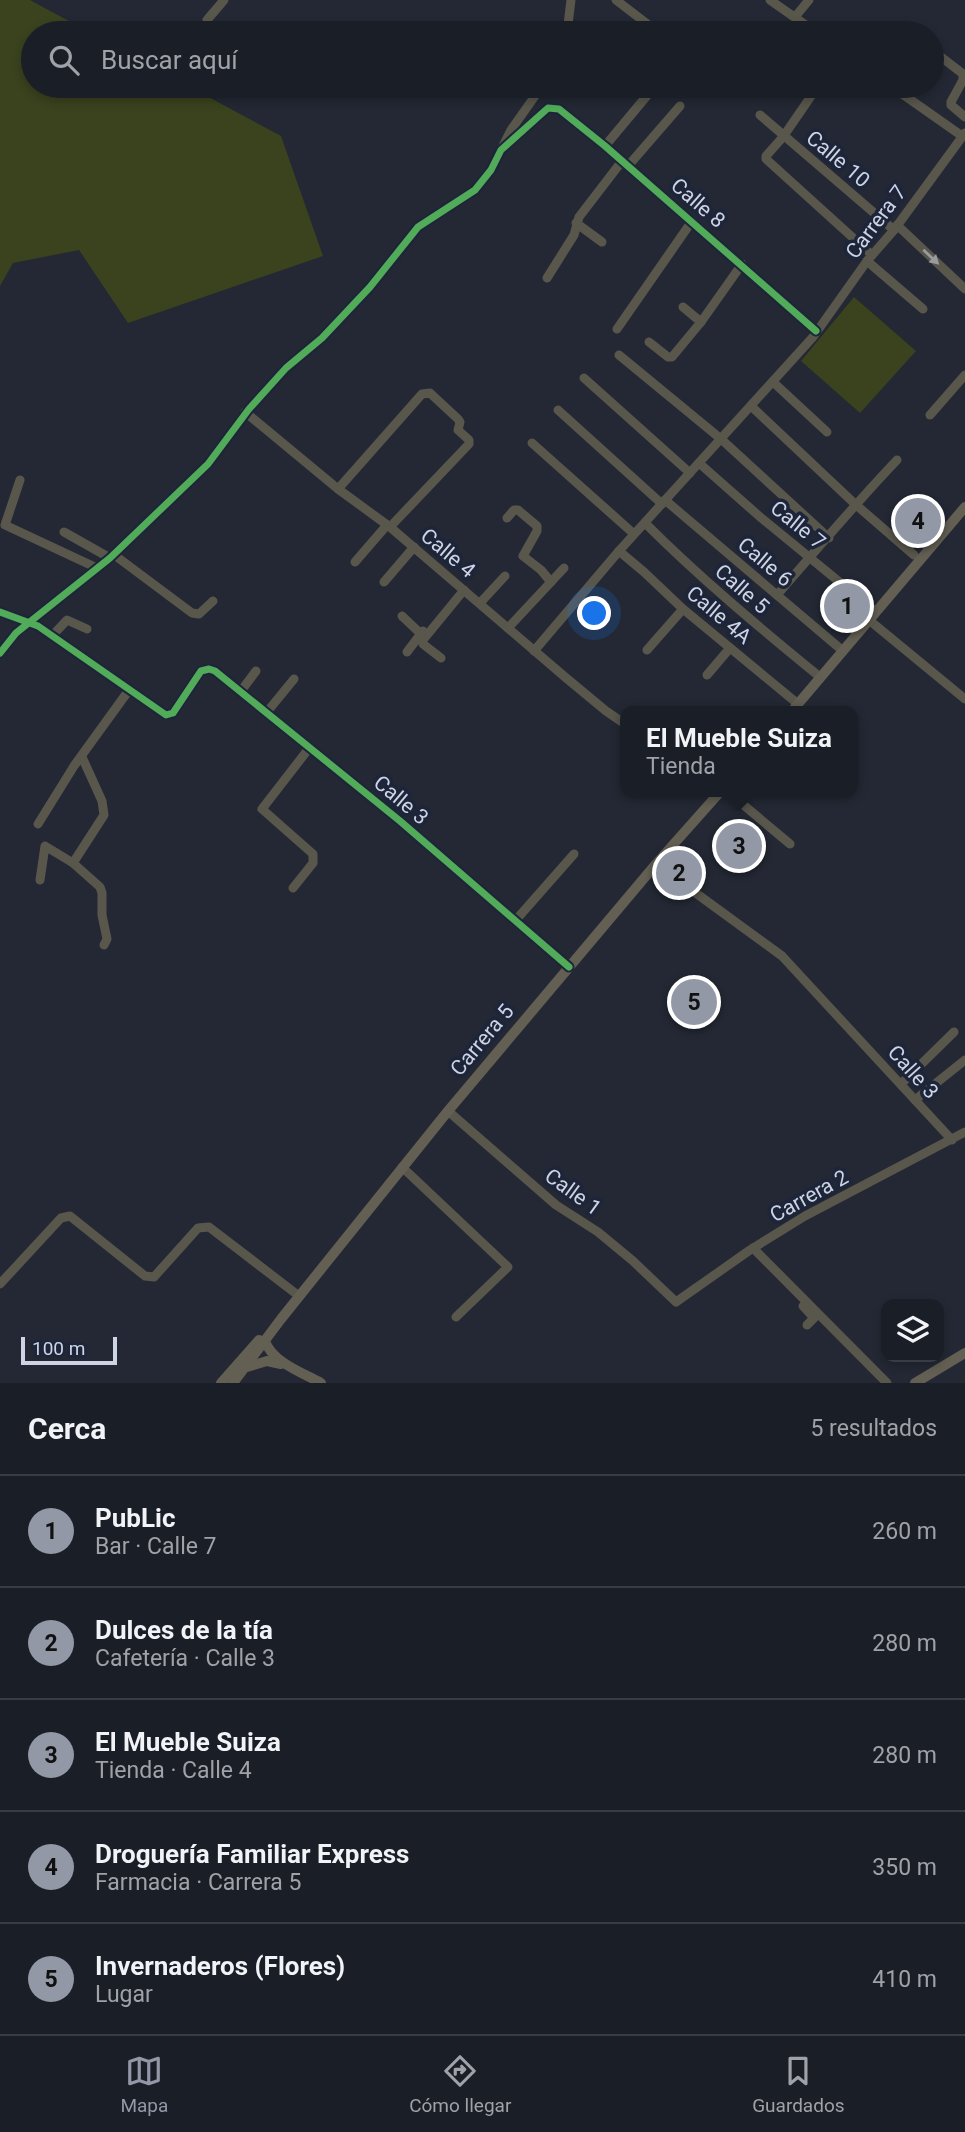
<!DOCTYPE html>
<html lang="es">
<head>
<meta charset="utf-8">
<style>
  body { margin:0; font-family:Roboto,sans-serif; background:#272b33; color:#f1f3f6 }
  .controls { position:absolute; right:21px; bottom:21px; display:grid; overflow:hidden; border-radius:14px; box-shadow:0 4px 10px #0003 }
  .controls button { width:63px; height:63px; display:grid; place-items:center; padding:0; border:0; border-bottom:2px solid #383c44; background:#1a1e27; color:#f1f3f6; font:35px sans-serif }
  .scale { position:absolute; left:21px; bottom:18px; width:96px; box-sizing:border-box; padding-left:7px; border:4px solid #ced4e3; border-top:0; font-size:19px; line-height:24px; white-space:nowrap; color:#ced4e3; -webkit-text-stroke:5px #1d253a; paint-order:stroke }
  .you { position:absolute; left:595px; top:614px; width:24px; height:24px; margin:-18px; border:5px solid #fff; border-radius:50%; background:#1a73e8; box-shadow:0 0 0 10px #1a73e833 }
  .badge { display:grid; place-items:center; width:46px; height:46px; border-radius:50%; background:#9298a6; color:#111; font-size:23px; font-weight:700 }
  .pin { position:absolute; translate:-50% -50%; border:4px solid #fff; box-shadow:0 2px 7px #0006 }
  .popup { position:absolute; left:620px; top:706px; width:238px; height:91px; box-sizing:border-box; display:grid; place-content:center; border-radius:14px; background:#1a1e27; filter:drop-shadow(0 2px 5px #0005); font-size:23px; white-space:nowrap; color:#9fa2a7 }
  .popup b { font-size:26px; color:#f1f3f6 }
  .popup::after { content:''; position:absolute; left:50%; top:100%; margin-left:-14px; border:14px solid transparent; border-top-color:#1a1e27 }
  .list { margin:0; padding:0; list-style:none }
  h2 { display:flex; justify-content:space-between; align-items:center; height:91px; margin:0; padding:0 28px; font-size:30px }
  h2 small { font-size:23px; font-weight:400; color:#9fa2a7 }
  .list li { display:grid; grid-template-columns:46px 1fr auto; gap:21px; align-items:center; box-sizing:border-box; height:112px; padding:0 28px; border-top:2px solid #383c44 }
  .list b { display:block; font-size:26px; white-space:nowrap }
  .list p { margin:0; font-size:23px; white-space:nowrap; color:#9fa2a7 }
  .list em { font-size:23px; font-style:normal; color:#9fa2a7 }
  .icon { flex:none; width:38px; height:38px; fill:none; stroke:currentColor; stroke-width:2; stroke-linecap:round; stroke-linejoin:round }
  .map { position:relative; flex:none; width:965px; height:1383px; overflow:hidden }
  .search { position:absolute; background:#1a1e27; box-shadow:0 4px 10px #0003; left:21px; right:21px; top:21px; height:77px; display:flex; align-items:center; gap:18px; box-sizing:border-box; padding:0 24px; border-radius:38px; color:#9fa2a7; font-size:26px }
  .sheet { height:651px; background:#1a1e27 }
  nav { display:flex; justify-content:space-around; align-items:center; box-sizing:border-box; height:98px; border-top:2px solid #383c44; background:#1a1e27; font-size:19px; color:#9fa2a7 }
  nav a { display:grid; justify-items:center; gap:4px }
  nav .on { color:#9298a6 }
  .map>svg:first-child { display:block }
</style>
</head>
<body>
<div class="map">
<svg width="965" height="1383" viewBox="0 0 965 1383">
  <rect width="100%" height="100%" fill="#232834"/>
  <g fill="#3a421e">
    <polygon points="0,0 30,0 91,33 33,33 33,86 188,86 281,136 323,256 128,323 79,250 13,263 0,286"/>
    <polygon points="854,297 916,351 860,413 801,361"/>
  </g>
  <g fill="none" stroke-linecap="round" stroke-linejoin="round">
    <g stroke="#59574c" stroke-width="9">
      <polyline points="616,0 659,33"/>
      <polyline points="770,0 817,33"/>
      <polyline points="795,17 809,0"/>
      <polyline points="906,30 910,33"/>
      <polyline points="217,33 210,28 207,20 224,0"/>
      <polyline points="567,33 571,0"/>
      <polyline points="932,50 963,74 963,80 951,102 951,105 965,117"/>
      <polyline points="818,86 783,137 766,156 766,159 872,255"/>
      <polyline points="891,86 962,136"/>
      <polyline points="760,115 894,230"/>
      <polyline points="503,146 511,130 542,86"/>
      <polyline points="605,146 655,86"/>
      <polyline points="628,166 680,106"/>
      <polyline points="576,223 602,242"/>
      <polyline points="897,225 965,289"/>
      <polyline points="867,261 923,309"/>
      <polyline points="547,278 574,235 579,217 622,161"/>
      <polyline points="683,307 701,322"/>
      <polyline points="617,329 692,221"/>
      <polyline points="649,342 668,357 672,357 701,322 742,264"/>
      <polyline points="619,355 721,439 829,538"/>
      <polyline points="584,378 690,473"/>
      <polyline points="773,382 827,432"/>
      <polyline points="751,406 855,504 914,555"/>
      <polyline points="558,410 662,504"/>
      <polyline points="245,412 338,489 390,527 565,677 606,711 625,724"/>
      <polyline points="930,415 965,375"/>
      <polyline points="532,443 634,534"/>
      <polyline points="699,463 759,516 876,612"/>
      <polyline points="20,480 5,525 97,568"/>
      <polyline points="338,489 422,394 430,393 458,419 460,422 458,430 469,440 469,444 390,527"/>
      <polyline points="665,500 843,651"/>
      <polyline points="507,518 514,510 518,510 537,526 537,531 523,556 541,570 551,582"/>
      <path d="M645,523C700,578 760,628 820,677"/>
      <polyline points="64,532 110,558"/>
      <polyline points="619,551 644,572 683,609 798,704"/>
      <polyline points="113,554 192,613 199,614 213,601"/>
      <polyline points="355,562 387,525"/>
      <polyline points="384,582 414,547"/>
      <path d="M777,595C817,549 856,503 897,460"/>
      <polyline points="480,603 505,576"/>
      <polyline points="0,612 38,626 166,715 173,713 201,671 209,669 215,671 400,821 569,967"/>
      <polyline points="402,616 421,634"/>
      <polyline points="869,620 965,699"/>
      <polyline points="508,628 564,568"/>
      <polyline points="52,636 67,620 87,629"/>
      <polyline points="647,650 683,609"/>
      <polyline points="534,651 619,551 813,337 867,261 894,230 965,133"/>
      <polyline points="407,652 423,631"/>
      <polyline points="0,653 16,633 110,558 208,464 249,409 286,368 322,338 370,287 418,227 475,190 491,170 501,150 548,108 559,109 605,146 816,331"/>
      <polyline points="441,658 423,644 423,640 464,590"/>
      <polyline points="707,675 730,648"/>
      <polyline points="241,691 256,671"/>
      <polyline points="267,712 294,679"/>
      <polyline points="728,792 790,844"/>
      <polyline points="38,824 74,766 129,690"/>
      <polyline points="73,863 104,815 102,801 82,757"/>
      <polyline points="656,864 782,956 952,1140"/>
      <polyline points="40,880 45,846 73,863 100,887 102,893 102,915 107,939 104,945"/>
      <polyline points="293,888 313,863 313,854 262,809 310,747"/>
      <polyline points="515,921 574,854"/>
      <polyline points="901,1084 954,1032"/>
      <polyline points="915,1100 965,1060"/>
      <polyline points="448,1111 556,1205 598,1232 633,1261 676,1302 750,1250 805,1216 965,1132"/>
      <polyline points="402,1167 508,1267 456,1317"/>
      <polyline points="753,1248 887,1383"/>
      <polyline points="0,1284 61,1218 70,1216 145,1276 154,1277 198,1228 209,1227 299,1296"/>
      <polyline points="803,1306 814,1318 807,1325"/>
    </g>
    <g stroke="#635f53" stroke-width="10">
      <polyline points="792,711 965,507"/>
      <path d="M265,1341C272,1362 303,1373 321,1383"/>
      <polyline points="247,1367 267,1361 281,1364"/>
      <polyline points="221,1383 259,1340"/>
      <polyline points="233,1383 281,1319 448,1111 656,864 720,792"/>
      <polyline points="915,1383 965,1353"/>
    </g>
    <defs>
      <g id="cycleway">
        <polyline points="0,612 38,626 166,715 173,713 201,671 209,669 215,671 400,821 569,967"/>
        <polyline points="0,653 16,633 110,558 208,464 249,409 286,368 322,338 370,287 418,227 475,190 491,170 501,150 548,108 559,109 605,146 816,331"/>
      </g>
    </defs>
    <use href="#cycleway" stroke="#1d253a" stroke-width="11"/>
    <use href="#cycleway" stroke="#51ab58" stroke-width="7"/>
  </g>
  <defs><path id="oneway-solid" d="M-6-.8H1V-3.2L6.5 0L1 3.2V.8H-6Z" transform="scale(1.75)"/></defs>
  <use fill="#999c9f" href="#oneway-solid" transform="translate(931 257) rotate(43)"/>
  <g text-anchor="middle" dominant-baseline="central" stroke-width="7" stroke-linejoin="round" paint-order="stroke">
    <g font-size="21" fill="#ced4e3" stroke="#1d253a">
      <text transform="translate(838 159) rotate(40)">Calle 10</text>
      <text transform="translate(698 203) rotate(41)">Calle 8</text>
      <text transform="translate(876 222) rotate(-53)">Carrera 7</text>
      <text transform="translate(798 525) rotate(39)">Calle 7</text>
      <text transform="translate(448 553) rotate(40)">Calle 4</text>
      <text transform="translate(765 562) rotate(40)">Calle 6</text>
      <text transform="translate(742 589) rotate(41)">Calle 5</text>
      <text transform="translate(719 615) rotate(40)">Calle 4A</text>
      <text transform="translate(401 800) rotate(40)">Calle 3</text>
      <text transform="translate(482 1040) rotate(-50)">Carrera 5</text>
      <text transform="translate(913 1072) rotate(48)">Calle 3</text>
      <text transform="translate(573 1192) rotate(36)">Calle 1</text>
      <text transform="translate(809 1196) rotate(-29)">Carrera 2</text>
    </g>
  </g>
</svg>
<div class="controls">
<button><svg class="icon" aria-label="layers" viewBox="0 0 24 24"><path d="M12 4l9 5-9 5-9-5zM3 14l9 5 9-5"/></svg></button>
</div>
<div class="scale">100 m</div>
<div class="you"></div>
<div class="pin badge" style="left:847px;top:606px">1</div>
<div class="pin badge" style="left:679px;top:873px">2</div>
<div class="pin badge" style="left:739px;top:846px">3</div>
<div class="popup"><b>El Mueble Suiza</b>Tienda</div>
<div class="pin badge" style="left:918px;top:521px">4</div>
<div class="pin badge" style="left:694px;top:1002px">5</div>
<div class="search"><svg class="icon" aria-label="search" viewBox="0 0 24 24"><circle cx="10" cy="10" r="6"/><path d="M15 15l6 6"/></svg>Buscar aquí</div>
</div>
<section class="sheet">
<h2>Cerca<small>5 resultados</small></h2>
<ul class="list">
<li><span class="badge">1</span><div><b>PubLic</b><p>Bar · Calle 7</p></div><em>260 m</em></li>
<li><span class="badge">2</span><div><b>Dulces de la tía</b><p>Cafetería · Calle 3</p></div><em>280 m</em></li>
<li><span class="badge">3</span><div><b>El Mueble Suiza</b><p>Tienda · Calle 4</p></div><em>280 m</em></li>
<li><span class="badge">4</span><div><b>Droguería Familiar Express</b><p>Farmacia · Carrera 5</p></div><em>350 m</em></li>
<li><span class="badge">5</span><div><b>Invernaderos (Flores)</b><p>Lugar</p></div><em>410 m</em></li>
</ul>
</section>
<nav>
<a class="on"><svg class="icon" aria-label="map" viewBox="0 0 24 24"><path d="M3 6l6-2 6 2 6-2v14l-6 2-6-2-6 2zM9 4v14M15 6v14"/></svg>Mapa</a>
<a><svg class="icon" aria-label="directions" viewBox="0 0 24 24"><path d="M12 3l9 9-9 9-9-9zM9 14v-3h6M13 9l2 2-2 2"/></svg>Cómo llegar</a>
<a><svg class="icon" aria-label="saved" viewBox="0 0 24 24"><path d="M7 4h10v16l-5-4-5 4z"/></svg>Guardados</a>
</nav>
</body>
</html>
